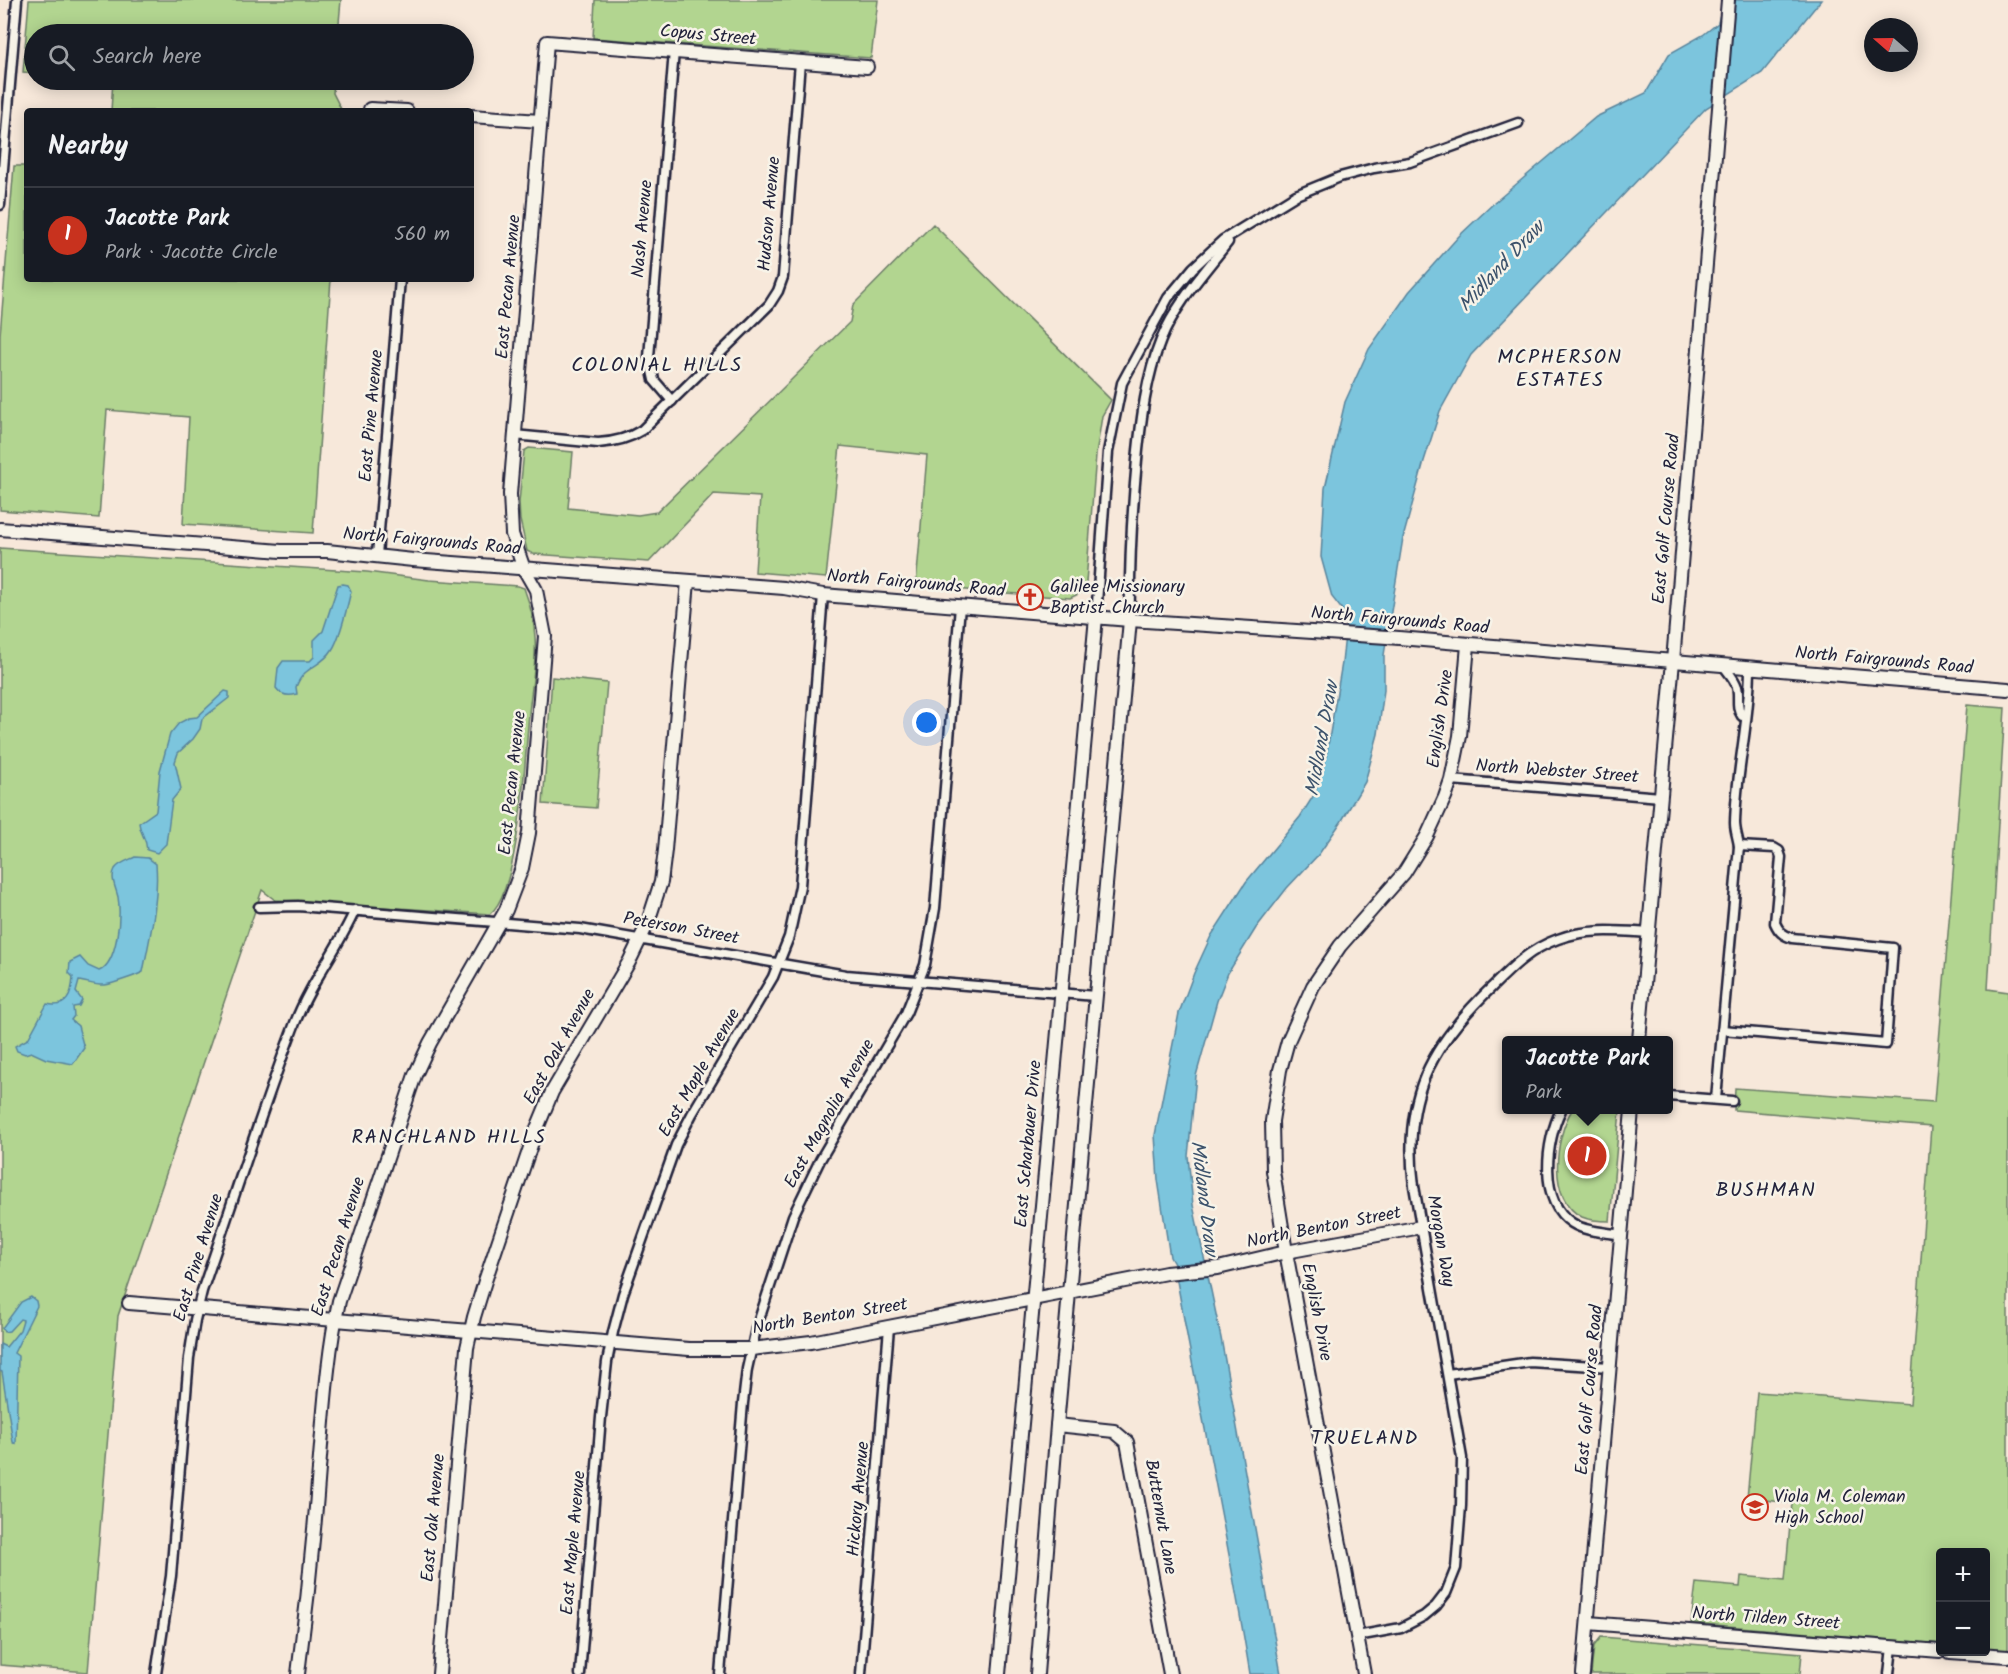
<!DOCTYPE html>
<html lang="en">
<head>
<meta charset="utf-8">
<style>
  body { margin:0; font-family:Kalam,sans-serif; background:#242831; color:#f1f3f6 }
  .controls { position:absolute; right:18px; bottom:18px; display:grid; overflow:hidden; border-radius:6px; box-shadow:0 3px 15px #0003 }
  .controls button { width:54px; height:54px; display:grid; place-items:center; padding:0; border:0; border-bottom:2px solid #363941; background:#171b24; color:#f1f3f6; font:30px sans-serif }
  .compass { position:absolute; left:1864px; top:18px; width:54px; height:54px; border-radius:50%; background:#171b24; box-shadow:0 3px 15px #0003; rotate:290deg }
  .you { position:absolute; left:927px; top:723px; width:21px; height:21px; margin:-15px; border:4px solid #fff; border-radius:50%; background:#1a73e8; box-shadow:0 0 0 9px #1a73e833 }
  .badge { display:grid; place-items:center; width:39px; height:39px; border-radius:50%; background:#c8321e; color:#fff; font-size:20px; font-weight:700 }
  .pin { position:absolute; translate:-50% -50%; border:3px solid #fff; box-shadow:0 2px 6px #0006 }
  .popup { position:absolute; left:1502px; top:1036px; width:171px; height:78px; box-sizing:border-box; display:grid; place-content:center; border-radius:6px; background:#171b24; filter:drop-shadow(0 2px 4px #0005); font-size:20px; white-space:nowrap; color:#9ea1a6 }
  .popup b { font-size:22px; color:#f1f3f6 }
  .popup::after { content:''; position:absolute; left:50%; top:100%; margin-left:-12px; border:12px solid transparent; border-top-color:#171b24 }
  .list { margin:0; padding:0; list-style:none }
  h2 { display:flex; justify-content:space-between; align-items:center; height:78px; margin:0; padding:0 24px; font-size:26px }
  h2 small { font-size:20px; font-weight:400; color:#9ea1a6 }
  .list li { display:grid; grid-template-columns:39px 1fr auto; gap:18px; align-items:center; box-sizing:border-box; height:96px; padding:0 24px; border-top:2px solid #363941 }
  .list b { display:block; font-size:22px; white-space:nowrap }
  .list p { margin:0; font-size:20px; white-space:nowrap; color:#9ea1a6 }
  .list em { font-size:20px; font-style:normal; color:#9ea1a6 }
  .icon { flex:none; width:33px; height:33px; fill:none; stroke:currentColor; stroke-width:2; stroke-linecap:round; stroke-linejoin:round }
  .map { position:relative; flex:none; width:2008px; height:1674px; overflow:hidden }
  .search { position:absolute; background:#171b24; box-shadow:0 3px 15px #0003; left:24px; top:24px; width:450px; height:66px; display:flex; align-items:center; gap:15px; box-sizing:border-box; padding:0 21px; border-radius:33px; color:#9ea1a6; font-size:22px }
  .panel { position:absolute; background:#171b24; box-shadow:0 3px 15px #0003; left:24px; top:108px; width:450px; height:174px; border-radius:6px }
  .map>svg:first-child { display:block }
</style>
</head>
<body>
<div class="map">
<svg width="2008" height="1674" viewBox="0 0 2008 1674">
  <rect width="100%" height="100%" fill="#f7e8da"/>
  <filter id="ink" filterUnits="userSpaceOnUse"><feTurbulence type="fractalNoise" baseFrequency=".0167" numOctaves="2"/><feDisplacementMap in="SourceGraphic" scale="12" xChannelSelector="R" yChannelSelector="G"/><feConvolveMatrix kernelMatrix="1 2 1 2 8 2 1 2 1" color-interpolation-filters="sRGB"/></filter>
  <g filter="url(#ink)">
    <g fill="#b2d590" stroke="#6a7c66" stroke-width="1.5">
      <polygon points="29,0 341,0 338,34 34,34 34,73 23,72"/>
      <polygon points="595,0 878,0 871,58 593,38"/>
      <polygon points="113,80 334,80 333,93 342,111 111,111"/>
      <polygon points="14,166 27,166 27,279 331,279 313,533 183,524 189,417 107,410 99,518 0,510 0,335"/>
      <polygon points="933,224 1111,400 1102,416 1096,455 1086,582 1083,592 1070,598 916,586 927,455 840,446 826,578 755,572 760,497 714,494 649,562 533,554 527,551 520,520 519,502 524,451 529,448 573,452 568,508 638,515 657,512 850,322 853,305"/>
      <path d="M0,548L367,572L429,580L518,586L524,588C530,604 534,620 535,637C537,662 531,689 529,714C525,755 520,890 490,914L275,900L262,890L118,1316L88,1672L0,1665Z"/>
      <polygon points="552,677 607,683 596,808 543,804"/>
      <polygon points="1967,705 2005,708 1988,989 2008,992 2008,1649 1986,1648 1986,1552 1940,1552 1940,1644 1691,1623 1696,1583 1740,1587 1741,1576 1785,1580 1792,1503 1747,1498 1757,1392 1910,1404 1931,1127 1734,1110 1735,1088 1934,1102"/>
      <path d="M1572,1110H1620L1610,1221C1601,1221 1591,1221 1582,1217C1547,1200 1555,1137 1572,1110Z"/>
      <polygon points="1601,1637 1802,1653 1800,1674 1591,1674 1594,1646"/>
    </g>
    <g fill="#7cc5dd" stroke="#58849c" stroke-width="1.5">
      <path d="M1723,0H1821L1762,73L1706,108L1471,355L1440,411L1424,461L1403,538L1384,655V690L1378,734L1365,782L1341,822L1319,854L1287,888L1256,928L1228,973L1217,1001L1196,1076L1188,1156L1193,1205L1221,1338L1281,1674H1250C1228,1537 1198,1401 1174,1264L1170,1257L1158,1180L1155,1135L1179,1013L1194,973L1211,936L1246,882L1300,817L1314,795L1326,757L1342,663L1347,616L1332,597L1321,557L1325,488L1345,402L1369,349L1409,292L1459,236L1494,203L1596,117L1646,93L1669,54L1703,35L1718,23Z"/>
      <path d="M343,584L348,585L351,591C348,604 339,640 332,650C321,668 305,664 296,687L297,694C288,697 281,695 276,688L278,668L283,661H310L314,657V640L323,631L338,585Z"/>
      <path d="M225,691L229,692V698L202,719L200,729L193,739L178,753L175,762L181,789L172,800L166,844L157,853L147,850C146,836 140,834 139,823L156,811L160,771L170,734L179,723L189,718L197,717Z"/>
      <path d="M135,857L148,858L156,864C159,901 150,936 143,972C138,975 112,984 105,985C97,986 87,982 79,981L76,992L82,1000L79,1006L73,1007L74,1016L71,1020L78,1026L84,1048L73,1064L46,1059L31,1052L25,1054L17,1051L15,1046L28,1039L47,1004C67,1009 72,995 73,977L69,973L70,962L80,957L88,966L99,971C118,963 121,915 118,897C116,888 110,878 115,869C119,863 129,860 135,857Z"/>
      <polygon points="31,1297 36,1301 37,1306 14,1353 18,1356 16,1444 13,1442 2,1372 0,1371 0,1344 6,1347 20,1330 23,1320 20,1319 9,1331 4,1332 2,1328 21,1302"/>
    </g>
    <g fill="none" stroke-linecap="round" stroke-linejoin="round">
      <defs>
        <g id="street">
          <polyline points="0,205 17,0"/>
          <polyline points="672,401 654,380 649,357 674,51"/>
          <path d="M514,435L598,443C614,442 628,439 642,430L769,305L778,291L783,277L800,62"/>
          <polyline points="377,555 400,279"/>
          <polyline points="1096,617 1108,452 1122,383 1168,298 1193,268 1223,240 1296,195 1340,177 1374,168 1410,162 1518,123"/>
          <path d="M1130,620C1129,566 1132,513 1137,460C1141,420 1146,377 1161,340C1176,303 1204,273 1228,242"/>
          <path d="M1723,665C1728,672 1735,679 1737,687C1740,697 1735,706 1742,716H1746"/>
          <polyline points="1451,780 1661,797"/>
          <polyline points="259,907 298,906 580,929 846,975 1095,996"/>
          <path d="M1722,1030L1886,1044L1893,948L1792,938C1783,935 1779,932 1775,923L1781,857L1779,851L1774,848L1739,846"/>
          <polyline points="1668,1096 1732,1101"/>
          <path d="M1716,1099L1739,846C1738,838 1735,831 1735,823C1736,771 1750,719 1750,668"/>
          <path d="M1561,1110C1546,1140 1538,1201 1572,1223C1586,1232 1605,1232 1622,1235"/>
          <polyline points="1448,1374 1530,1362 1610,1367"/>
          <path d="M1357,1636L1401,1628L1424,1616L1436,1606L1446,1593L1456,1568L1461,1506L1462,1458L1414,1186C1402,1098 1430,1046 1492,987C1512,967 1530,949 1558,939C1587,928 1618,931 1649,933"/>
          <path d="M156,1674L171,1576L189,1358L195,1320L202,1291C233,1202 261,1111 295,1023C310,983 338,949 355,910"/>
          <polyline points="580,1674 601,1417 607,1362 613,1332 623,1294 676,1145 692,1114 773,977 789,937 800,886 823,595"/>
          <polyline points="720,1674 743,1403 747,1369 756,1329 793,1216 820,1160 906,1013 925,965 935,908 960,606"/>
          <polyline points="861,1674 889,1327"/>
          <polyline points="1889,1674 1892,1647"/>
        </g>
        <g id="secondary">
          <polyline points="370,109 407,111"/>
          <polyline points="471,116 540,121"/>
          <polyline points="0,529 281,551 327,551 413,560 784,588 823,595 1130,620 1387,637 2008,689"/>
          <polyline points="1639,1040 1673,661 1728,0"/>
          <polyline points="129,1303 689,1349 751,1349 811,1342 1166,1273 1218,1268 1286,1252 1421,1227"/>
          <polyline points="1057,1425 1114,1431 1127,1442 1170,1674"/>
          <polyline points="1588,1623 1940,1651"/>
          <polyline points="1950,1652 2008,1656"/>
          <path d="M298,1674C307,1606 314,1538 319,1469C324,1413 327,1356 339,1301L415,1075L430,1043L506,910L522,868L529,833L545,636L536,590L524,569L512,534L510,494L547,42L867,67"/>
          <polyline points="439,1674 467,1348 474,1317 485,1281 535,1133 552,1092 629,962 647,925 661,882 665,850 688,581"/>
          <polyline points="999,1674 1096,617"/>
          <polyline points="1037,1674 1057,1425 1130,620"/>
          <polyline points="1364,1674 1286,1252 1273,1171 1272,1121 1280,1070 1288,1041 1313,986 1340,946 1404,873 1427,836 1445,797 1451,780 1460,736 1468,645"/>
          <polyline points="1583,1674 1632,1110"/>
        </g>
      </defs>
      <use href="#street" stroke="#22223b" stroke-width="13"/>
      <use href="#secondary" stroke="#22223b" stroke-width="16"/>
      <use href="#street" stroke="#f7f3e8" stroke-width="8"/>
      <use href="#secondary" stroke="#f7f3e8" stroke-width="12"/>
    </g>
  </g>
  <defs>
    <symbol id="church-ring" viewBox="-11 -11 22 22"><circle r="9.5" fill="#f7f3e8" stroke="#c8321e" stroke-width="1.5"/><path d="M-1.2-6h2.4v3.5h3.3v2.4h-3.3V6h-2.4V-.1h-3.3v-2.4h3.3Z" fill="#c8321e"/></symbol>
    <symbol id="school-ring" viewBox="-11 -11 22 22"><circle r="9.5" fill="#f7f3e8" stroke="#c8321e" stroke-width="1.5"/><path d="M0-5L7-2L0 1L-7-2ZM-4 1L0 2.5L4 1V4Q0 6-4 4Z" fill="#c8321e"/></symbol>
  </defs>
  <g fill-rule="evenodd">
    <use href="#church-ring" x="1015" y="582" width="30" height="30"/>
    <use href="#school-ring" x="1740" y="1492" width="30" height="30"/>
  </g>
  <g text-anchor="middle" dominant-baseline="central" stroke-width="5" stroke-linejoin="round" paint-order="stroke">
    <g font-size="18" fill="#22223b" stroke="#f7f3e8">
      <text transform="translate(708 36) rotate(5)">Copus Street</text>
      <text transform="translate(770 214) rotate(-85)">Hudson Avenue</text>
      <text transform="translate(643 229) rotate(-85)">Nash Avenue</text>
      <text transform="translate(509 287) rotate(-85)">East Pecan Avenue</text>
      <text transform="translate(372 416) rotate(-85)">East Pine Avenue</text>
      <text transform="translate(1667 519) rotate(-85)">East Golf Course Road</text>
      <text transform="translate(432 542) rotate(5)">North Fairgrounds Road</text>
      <text transform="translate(916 584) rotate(5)">North Fairgrounds Road</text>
      <text transform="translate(1400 621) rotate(5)">North Fairgrounds Road</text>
      <text transform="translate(1884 661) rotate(5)">North Fairgrounds Road</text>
      <text transform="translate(1441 719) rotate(-82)">English Drive</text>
      <text transform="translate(1557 772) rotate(4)">North Webster Street</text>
      <text transform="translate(513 783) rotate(-84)">East Pecan Avenue</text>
      <text transform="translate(681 929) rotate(10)">Peterson Street</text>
      <text transform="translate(560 1047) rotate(-61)">East Oak Avenue</text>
      <text transform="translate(700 1073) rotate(-60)">East Maple Avenue</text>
      <text transform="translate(830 1114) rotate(-61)">East Magnolia Avenue</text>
      <text transform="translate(1029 1144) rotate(-85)">East Scharbauer Drive</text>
      <text transform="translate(1324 1228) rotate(-11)">North Benton Street</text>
      <text transform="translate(1440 1241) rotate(80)">Morgan Way</text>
      <text transform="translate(339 1247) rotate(-73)">East Pecan Avenue</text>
      <text transform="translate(199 1258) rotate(-73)">East Pine Avenue</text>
      <text transform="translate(1316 1312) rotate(79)">English Drive</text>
      <text transform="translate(830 1317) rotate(-9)">North Benton Street</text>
      <text transform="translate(1590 1390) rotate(-85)">East Golf Course Road</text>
      <text transform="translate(859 1499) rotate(-85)">Hickory Avenue</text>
      <text transform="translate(1160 1517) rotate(80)">Butternut Lane</text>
      <text transform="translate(434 1518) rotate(-85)">East Oak Avenue</text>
      <text transform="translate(574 1543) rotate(-85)">East Maple Avenue</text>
      <text transform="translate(1766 1619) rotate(4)">North Tilden Street</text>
    </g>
    <g font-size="18" fill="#22223b" stroke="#f7f3e8" text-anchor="start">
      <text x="1050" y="587">Galilee Missionary<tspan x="1050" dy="21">Baptist Church</tspan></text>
      <text x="1774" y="1497">Viola M. Coleman<tspan x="1774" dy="21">High School</tspan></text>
    </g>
    <g font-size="20" font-style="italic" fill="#3d536c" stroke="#f7f3e8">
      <text transform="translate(1502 267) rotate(-47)">Midland Draw</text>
      <text transform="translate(1323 739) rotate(-80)">Midland Draw</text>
      <text transform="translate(1203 1198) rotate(83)">Midland Draw</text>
    </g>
    <g font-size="20" letter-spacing="1.5" fill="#22223b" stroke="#f7f3e8">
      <text x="1560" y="358">MCPHERSON<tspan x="1560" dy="23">ESTATES</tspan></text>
      <text x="657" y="366">COLONIAL HILLS</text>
      <text x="449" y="1138">RANCHLAND HILLS</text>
      <text x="1766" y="1191">BUSHMAN</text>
      <text x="1365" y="1439">TRUELAND</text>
    </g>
  </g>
</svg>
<div class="controls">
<button>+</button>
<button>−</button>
</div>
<svg class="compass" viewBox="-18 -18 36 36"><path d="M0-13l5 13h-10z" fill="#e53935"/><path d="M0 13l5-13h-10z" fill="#9ea1a6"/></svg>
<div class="you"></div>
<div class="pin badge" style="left:1587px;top:1156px">1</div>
<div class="popup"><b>Jacotte Park</b>Park</div>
<div class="search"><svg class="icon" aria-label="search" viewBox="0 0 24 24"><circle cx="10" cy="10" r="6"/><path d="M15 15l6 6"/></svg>Search here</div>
<section class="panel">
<h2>Nearby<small></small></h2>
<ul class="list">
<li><span class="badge">1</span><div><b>Jacotte Park</b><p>Park · Jacotte Circle</p></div><em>560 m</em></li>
</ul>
</section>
</div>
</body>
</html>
